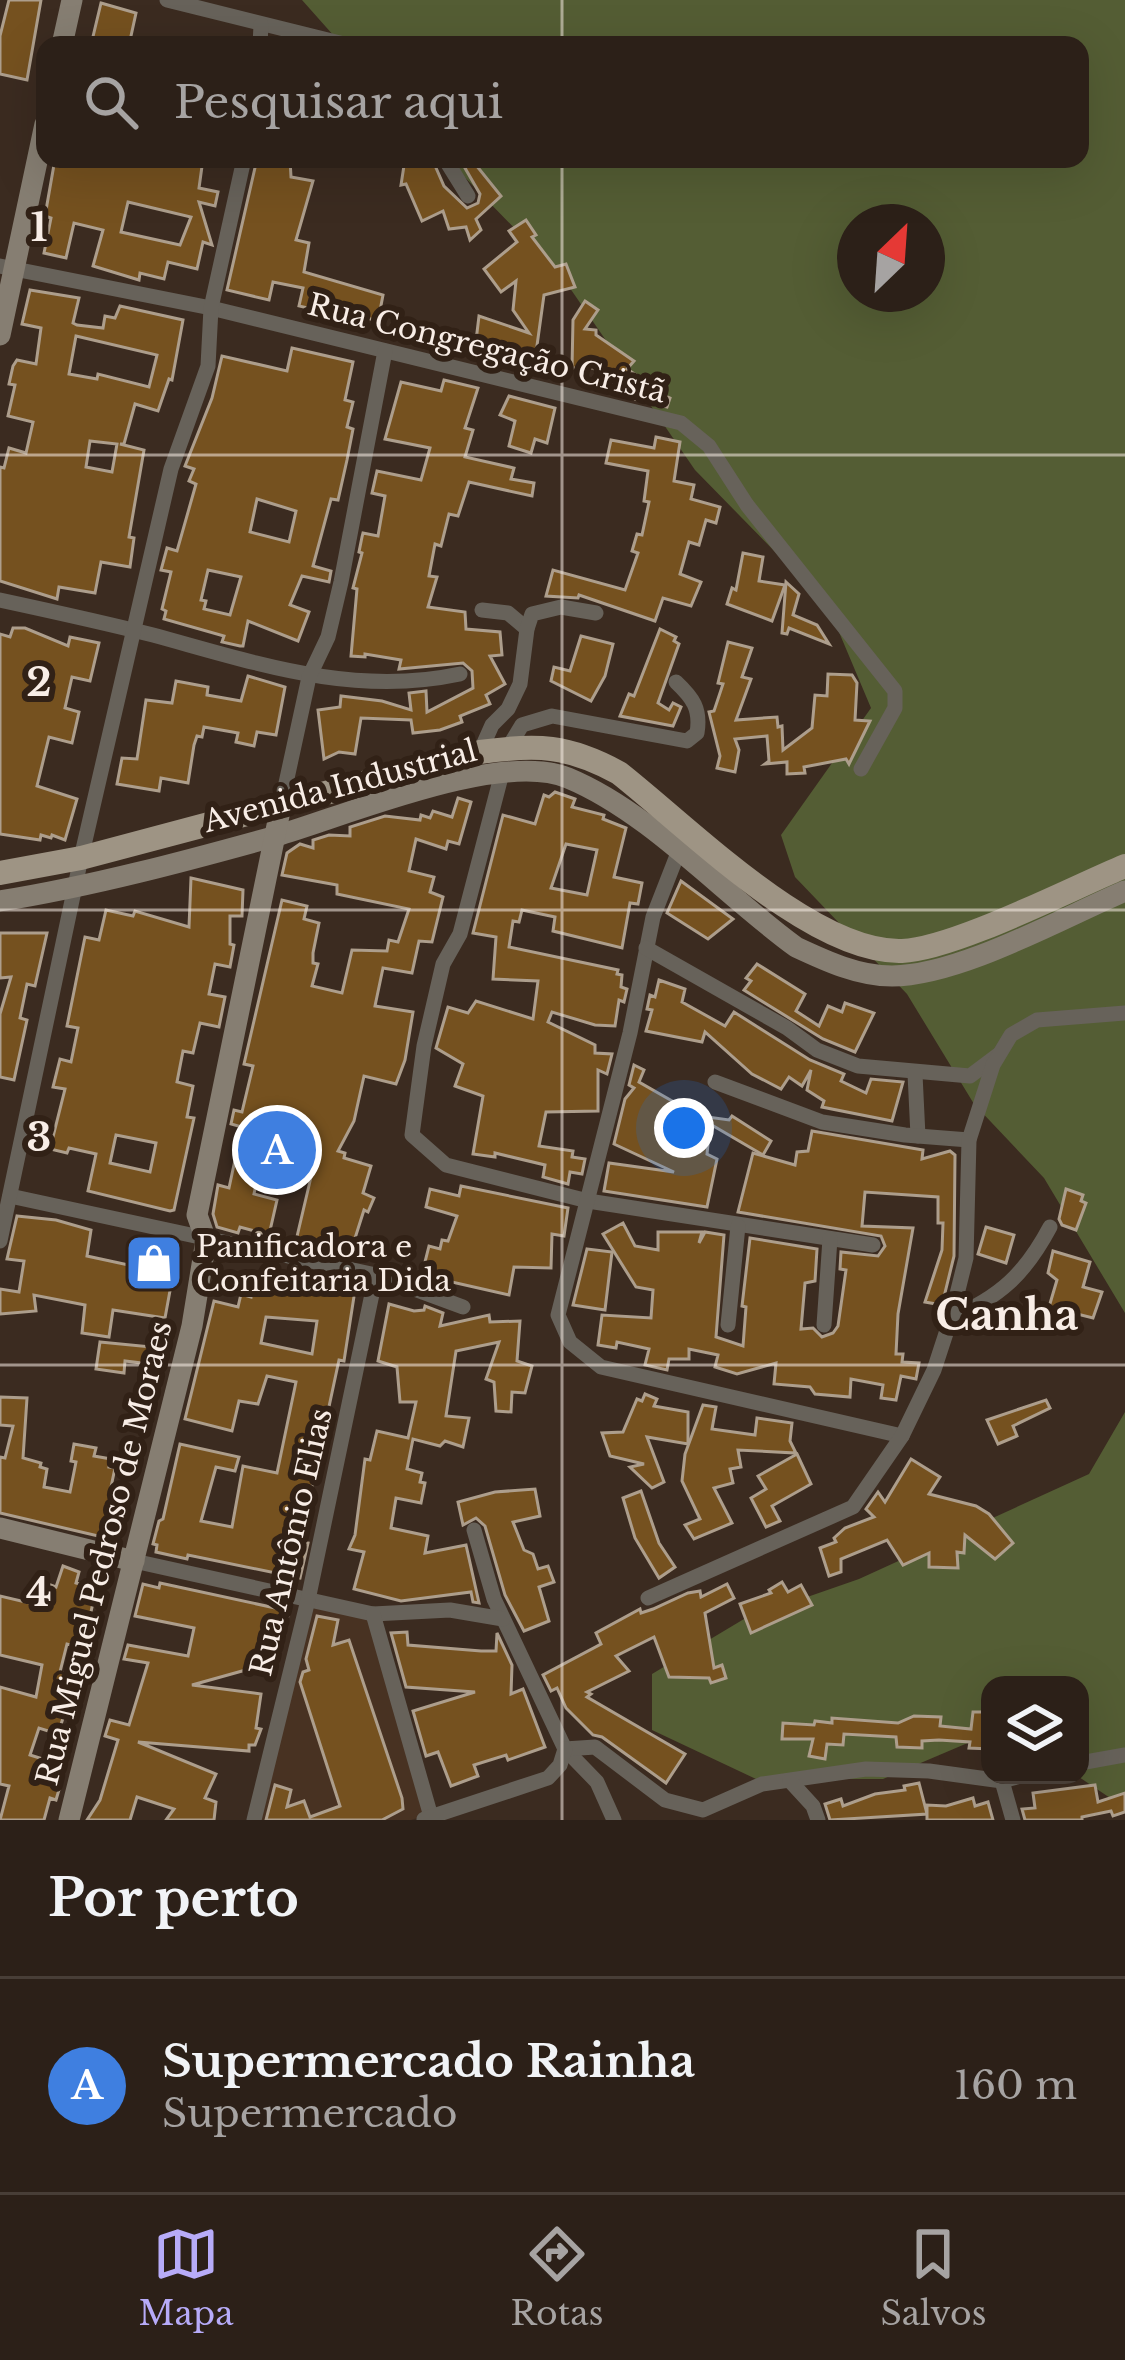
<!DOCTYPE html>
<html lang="pt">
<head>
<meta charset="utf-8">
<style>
  body { margin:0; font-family:"Libre Baskerville",serif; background:#382d25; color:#f1f3f6 }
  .controls { position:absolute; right:36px; bottom:36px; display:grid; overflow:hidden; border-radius:24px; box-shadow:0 12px 48px #0002 }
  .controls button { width:108px; height:108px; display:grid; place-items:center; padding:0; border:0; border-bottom:3px solid #483e37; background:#2c2018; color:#f1f3f6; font:60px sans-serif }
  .compass { position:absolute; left:837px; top:204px; width:108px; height:108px; border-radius:50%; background:#2c2018; box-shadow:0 12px 48px #0002; rotate:25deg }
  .you { position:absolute; left:684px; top:1128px; width:42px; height:42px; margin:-30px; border:9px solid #fff; border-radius:50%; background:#1a73e8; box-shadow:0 0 0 18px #1a73e833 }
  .badge { display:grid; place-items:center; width:78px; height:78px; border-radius:50%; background:#b7abf8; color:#fff; font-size:39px; font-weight:700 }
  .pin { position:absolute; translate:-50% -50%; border:6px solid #fff; box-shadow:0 3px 12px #0006 }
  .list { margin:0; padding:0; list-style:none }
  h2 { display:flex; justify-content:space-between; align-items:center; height:156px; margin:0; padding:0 48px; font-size:51px }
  h2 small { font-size:39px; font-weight:400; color:#a6a3a2 }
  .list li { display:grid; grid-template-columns:78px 1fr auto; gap:36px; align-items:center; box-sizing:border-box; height:216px; padding:0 48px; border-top:3px solid #483e37 }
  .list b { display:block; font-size:45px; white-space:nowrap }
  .list p { margin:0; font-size:39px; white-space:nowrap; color:#a6a3a2 }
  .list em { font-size:39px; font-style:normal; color:#a6a3a2 }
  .icon { flex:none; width:66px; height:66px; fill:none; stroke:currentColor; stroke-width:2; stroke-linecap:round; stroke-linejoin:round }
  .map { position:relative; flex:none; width:1125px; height:1820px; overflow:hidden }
  .search { position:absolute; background:#2c2018; box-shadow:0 12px 48px #0002; left:36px; right:36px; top:36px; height:132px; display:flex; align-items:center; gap:30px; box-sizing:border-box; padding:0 42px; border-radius:24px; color:#a6a3a2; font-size:45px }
  .sheet { height:372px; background:#2c2018 }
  nav { display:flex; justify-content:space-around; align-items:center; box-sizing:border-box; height:168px; border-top:3px solid #483e37; background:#2c2018; font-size:33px; color:#a6a3a2 }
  nav a { display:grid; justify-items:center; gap:6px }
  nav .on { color:#b7abf8 }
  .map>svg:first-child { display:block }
</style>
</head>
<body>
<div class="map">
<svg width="1125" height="1820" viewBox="0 0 1125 1820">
  <rect width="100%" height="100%" fill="#3b2b20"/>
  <polygon fill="#483222" points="314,1608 369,1617 424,1816 411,1820 256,1820 294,1668"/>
  <g fill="#545d34" fill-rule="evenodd">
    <path d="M302,0H1125V1313L1044,1178L974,1104L907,994L795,877L781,835L871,708L828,606L695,470L563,278L447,159H1080V45H342ZM855,222H927V294H855Z"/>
    <polygon points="1125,1412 1125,1808 1076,1775 1080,1775 1080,1685 990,1685 990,1743 970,1742 883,1779 756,1779 652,1730 652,1674 744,1619 859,1579 1089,1474"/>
  </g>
  <g fill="#75511f" stroke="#ad9e8c" stroke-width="3" fill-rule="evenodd">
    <polygon points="9,0 41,0 27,80 0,74 0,36"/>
    <polygon points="101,3 136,13 129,45 91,45"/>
    <path d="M55,159H203L199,188L218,192L215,206L199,202L212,245L203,242L197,269L168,262L164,279L140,273L139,280L93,266L103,230L74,223L66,258L44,253L51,218L45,216ZM128,202L191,217L180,245L121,232Z"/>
    <polygon points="257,159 290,159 291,177 313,181 296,240 309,243 304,272 383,295 378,321 338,310 337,315 299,306 303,288 273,282 269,300 227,290"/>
    <polygon points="405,159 424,159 423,164 433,161 444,186 467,208 478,203 480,194 465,168 471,163 476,165 501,196 476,219 481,230 470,240 466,227 449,229 443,211 422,221 406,184 401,185"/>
    <polygon points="526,220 536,235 532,237 555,267 566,264 575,287 544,295 535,360 491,353 488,361 475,349 479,316 529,333 513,310 516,281 501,292 484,269 517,242 509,231"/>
    <path d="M30,290L79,298L73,323L77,325L103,328L105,316L115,318L120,306L183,320L172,380L169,379L158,411L135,404L124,444H120L144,450L129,537L134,538L130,567L101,562L95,593L59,587L57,599L0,581V467L4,468L9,448L26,453L33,422L8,416L15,385L9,384L13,366L17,360L36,364L41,328L22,324ZM76,336L157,355L149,387L98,374L97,379L69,374ZM90,441L117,444L112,472L86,467Z"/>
    <polygon points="585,301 598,310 585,329 596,330 596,335 634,361 627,369 657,389 656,392 670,398 667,407 635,399 628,394 625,397 611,386 614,383 593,368 572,368 573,320"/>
    <path d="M292,348L353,362L345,400L353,402L347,427L353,429L347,460L338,500L331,499L313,566L331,571L329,582L302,576L290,605L309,612L298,641L248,621L243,646H240L222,642L224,636L164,619L166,611L162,609L171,572L161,570L167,548L177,551L196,484L189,481L194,469L185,466L212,398L222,356L287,371ZM257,499L296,511L289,542L250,532ZM208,570L241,577L230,615L204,609L206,601L201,600Z"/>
    <polygon points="444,380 478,388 465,428 473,430 465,457 514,468 511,479 534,483 532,496 469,482 458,516 449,514 441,546 435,544 429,576 437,577 428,607 465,612 466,629 500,632 502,655 490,656 505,684 486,695 490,704 460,716 462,722 440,730 413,733 411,720 361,718 355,754 339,752 324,759 318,710 340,707 341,696 382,701 411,710 409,693 426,691 427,712 473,688 472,671 463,663 399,669 401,660 365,654 365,657 351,656 357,589 353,588 362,553 359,552 362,537 363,533 378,536 385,496 372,493 377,471 421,480 430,448 385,439 401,382 441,391"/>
    <polygon points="509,396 555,408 547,443 535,439 531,453 509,446 515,421 500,415"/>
    <polygon points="656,437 680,442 674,481 694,485 691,499 720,507 716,523 706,520 699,545 689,542 680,574 701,582 691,606 663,598 655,621 579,595 578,598 546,596 553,570 625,590 638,553 632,551 637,534 642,535 649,502 644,501 648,471 606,463 611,440 654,448"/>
    <polygon points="743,553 763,557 759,581 785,585 772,621 727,604 732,588 736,590"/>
    <polygon points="786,582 799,594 793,615 817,625 829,644 789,628 787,634 782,633"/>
    <polygon points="13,628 25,628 68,646 70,637 99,643 90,681 72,677 65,708 79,712 72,743 49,737 37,786 77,799 65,840 52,835 51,838 41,835 40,840 0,834 0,634 10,637"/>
    <polygon points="660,629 676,637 674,641 679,644 658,703 669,710 673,703 681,707 673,726 620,716 629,694 634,696"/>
    <polygon points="581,636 613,644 605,676 591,701 551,681 554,667 570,671"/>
    <polygon points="728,642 752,648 742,677 751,679 736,720 777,717 778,727 782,726 783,750 812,728 815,695 827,696 828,674 852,675 857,683 855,720 870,721 849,764 846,759 804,767 805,773 787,774 787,762 765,764 769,761 767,736 735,739 739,750 735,772 717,768 720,756 709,712 714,711 723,684 718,683"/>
    <polygon points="248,676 285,687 276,735 257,732 254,746 236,742 238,733 204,727 202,737 197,736 194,745 188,783 161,778 159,791 117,784 122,758 137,759 146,700 172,703 176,681 208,687 207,695 241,701"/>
    <path d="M555,792L575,799L572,807L604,815L603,819L626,828L614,877L642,883L638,904L630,903L622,948L553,931L555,917L522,910L519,922L513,921L509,947L618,970L617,974L622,975L621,987L627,989L624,1002L619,1000L615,1026L595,1025L552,1012L548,1022L595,1045V1053L612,1054L607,1074L598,1070V1111L546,1112L539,1146L573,1151L572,1157L585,1159L582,1174L570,1172L568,1184L543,1177L545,1165L495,1153V1157L473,1154L483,1096L455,1086L463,1064L436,1048L448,1007L468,1013L476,1001L533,1019L538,981L493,979L496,937L473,933L503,815L535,824L544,795L549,797ZM566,844L597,850L587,895L551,888Z"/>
    <polygon points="458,798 471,802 459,844 448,841 446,849 416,839 409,871 434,877 430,892 443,897 432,942 419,941 412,973 383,968 375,1006 413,1012 405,1060 396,1084 364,1076 354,1121 338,1151 345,1153 344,1158 371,1166 363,1193 374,1198 368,1212 364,1210 350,1254 324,1246 323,1251 295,1245 311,1177 260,1166 254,1194 277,1200 269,1235 240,1227 238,1233 217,1227 213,1214 218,1185 229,1188 235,1160 242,1127 231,1124 234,1110 242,1112 253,1066 244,1064 282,900 307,906 304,919 319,923 313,953 313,963 318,964 312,986 342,993 352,950 387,951 389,940 398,942 409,909 337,894 337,885 282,875 287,853 300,844 313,848 313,840 329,835 350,836 350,827 385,816 420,820 421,815 430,818 433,811 452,817"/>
    <path d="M191,878L243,890L242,916H230V944L234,945L230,967L215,964L209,994L225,997L219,1027L200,1023L193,1053L183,1051L177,1082L193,1086L187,1117L194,1118L174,1210L170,1211L88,1191L96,1154L69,1148L67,1153L50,1149L65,1089L53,1087L60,1059L71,1062L78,1028L67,1026L85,937L99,940L106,910L133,916L135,911L189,927ZM116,1135L156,1143L150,1172L110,1163Z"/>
    <polygon points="681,881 733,919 708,939 667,913"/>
    <polygon points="0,933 47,933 35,986 27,984 20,1018 27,1020 14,1080 0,1077 0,1014 11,977 0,978"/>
    <polygon points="757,964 805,994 796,1011 819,1026 828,1006 842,1012 845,1003 874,1013 855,1052 823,1039 744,990 751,981 746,978"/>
    <polygon points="659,980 685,989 682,1002 725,1026 734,1012 810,1060 844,1074 841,1081 866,1093 871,1079 903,1082 892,1121 822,1107 824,1101 807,1090 811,1070 802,1086 789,1077 781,1089 752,1074 705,1032 702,1042 646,1031 652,1010 647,1009 650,995 655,997"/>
    <polygon points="634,1065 644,1070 639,1082 688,1110 686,1114 729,1120 732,1116 771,1141 763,1155 710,1124 707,1154 717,1159 707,1207 604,1191 609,1163 674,1172 614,1144 625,1099 634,1088 629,1085"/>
    <polygon points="812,1131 923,1150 922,1159 950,1151 955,1155 954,1256 942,1305 925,1302 942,1250 943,1223 938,1223 938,1197 865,1192 862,1226 913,1228 898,1314 896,1354 903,1354 902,1362 919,1363 916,1379 901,1376 896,1400 881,1398 883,1385 851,1379 850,1397 815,1394 810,1387 774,1384 776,1363 737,1374 715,1367 718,1355 689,1349 689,1359 669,1359 667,1370 645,1365 649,1349 617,1342 616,1348 598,1345 602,1315 651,1318 653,1290 636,1287 603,1234 623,1223 635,1246 658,1250 658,1232 702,1232 699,1243 705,1232 724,1235 716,1337 743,1346 746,1307 742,1306 750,1238 817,1249 815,1281 805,1283 801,1329 813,1328 822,1337 833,1333 838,1326 846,1270 840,1269 841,1252 878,1256 885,1246 881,1236 738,1212 753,1153 795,1165 797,1152 808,1151"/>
    <polygon points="461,1186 568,1208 564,1236 552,1234 551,1268 514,1267 509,1295 452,1282 450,1289 432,1283 435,1273 423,1270 429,1246 440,1249 442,1240 448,1241 457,1216 426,1207 430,1189 459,1196"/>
    <polygon points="1066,1189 1083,1195 1081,1201 1086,1203 1076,1230 1062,1225 1059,1219"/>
    <polygon points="17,1216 56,1220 91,1230 87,1256 133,1266 138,1239 178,1247 165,1318 113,1310 109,1337 82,1333 85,1305 34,1295 36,1311 0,1314 0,1289 19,1292 24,1261 7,1259"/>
    <polygon points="986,1227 1014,1235 1006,1263 978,1254"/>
    <polygon points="587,1249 612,1252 605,1310 573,1305"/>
    <polygon points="1053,1251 1090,1262 1083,1287 1102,1292 1093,1318 1049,1307 1057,1280 1048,1273"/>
    <path d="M279,1275L355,1290L344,1361L339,1360L300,1542L308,1543L300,1578L188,1555L187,1559L156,1552L157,1545L153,1544L159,1521L163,1519L180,1444L239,1457L235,1471L216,1467L201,1521L232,1527L243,1466L277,1473L296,1382L267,1376L258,1404L239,1401L232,1431L185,1419L214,1301L238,1307L241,1294L251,1297L253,1276ZM266,1317L317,1321L312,1354L261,1343Z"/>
    <polygon points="389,1304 414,1311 424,1310 425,1306 443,1313 440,1326 489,1315 490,1322 520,1321 517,1361 532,1366 525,1393 512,1392 511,1412 496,1411 494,1382 486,1379 499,1342 456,1351 446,1416 469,1418 463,1447 445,1441 440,1446 413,1439 407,1469 422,1473 420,1482 425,1483 421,1503 396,1498 391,1528 428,1536 425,1553 466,1545 479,1603 473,1602 471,1592 401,1601 354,1589 364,1552 349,1549 355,1535 365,1459 370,1460 377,1431 408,1438 416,1402 400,1402 397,1367 378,1361"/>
    <polygon points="100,1342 162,1348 158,1365 125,1361 124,1373 96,1369"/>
    <polygon points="645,1394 657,1399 654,1406 688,1412 688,1444 647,1437 664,1482 652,1488 630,1467 644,1464 610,1456 602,1433 623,1432 637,1399 642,1401"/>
    <polygon points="0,1397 27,1398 23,1458 41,1463 40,1467 47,1469 44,1487 70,1492 76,1462 71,1461 74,1444 96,1448 94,1456 111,1459 109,1467 115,1468 111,1487 126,1490 111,1539 0,1513 0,1457 5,1458 13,1426 0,1425"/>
    <polygon points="1046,1400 1050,1408 1013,1426 1017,1436 998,1444 987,1420"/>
    <polygon points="703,1405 716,1407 712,1429 755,1435 757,1418 792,1423 790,1441 796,1453 738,1450 741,1467 730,1469 733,1483 714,1488 732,1523 694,1539 685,1525 700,1519 682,1481 685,1454"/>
    <polygon points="797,1454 811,1484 772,1506 780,1521 766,1527 751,1498 766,1489 758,1476"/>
    <polygon points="911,1459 940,1477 929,1494 976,1506 989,1514 1013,1543 995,1559 965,1535 964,1553 957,1552 958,1568 929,1567 929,1553 903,1565 887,1540 841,1559 841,1572 829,1576 820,1548 836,1542 834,1538 845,1528 874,1517 866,1509 878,1492 885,1502"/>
    <polygon points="535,1489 540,1516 513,1522 524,1550 533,1554 538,1569 548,1566 554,1582 539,1587 549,1621 524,1631 505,1595 485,1526 476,1518 463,1525 458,1502 495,1492"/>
    <polygon points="641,1491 659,1543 675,1567 659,1578 635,1538 623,1498"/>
    <polygon points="63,1566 79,1572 76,1583 96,1589 83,1648 67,1644 60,1672 77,1676 71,1702 68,1702 58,1734 39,1728 30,1755 62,1765 59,1775 63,1776 56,1800 50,1798 44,1820 0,1820 9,1786 0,1784 0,1687 36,1697 42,1665 0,1655 0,1596 38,1605 45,1583 56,1587"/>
    <polygon points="782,1582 788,1592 801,1585 812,1605 751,1633 740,1604 771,1593 769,1590"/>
    <polygon points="160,1583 289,1611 278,1661 192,1685 261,1694 256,1728 261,1729 255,1745 249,1745 249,1751 138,1742 216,1774 205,1798 216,1802 214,1820 166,1820 174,1809 137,1797 130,1820 87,1820 100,1800 118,1740 105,1736 110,1720 129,1725 148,1663 124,1659 128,1645 188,1656 194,1628 135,1616 143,1584 159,1588"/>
    <polygon points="727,1584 734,1598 705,1613 714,1668 722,1665 726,1678 711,1683 709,1678 669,1677 654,1637 616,1656 629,1671 587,1692 591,1694 587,1697 685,1754 666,1783 602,1737 593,1735 566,1708 557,1688 551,1691 543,1675 601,1644 596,1633 640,1609 641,1613 653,1609 688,1593 700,1591 701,1597"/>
    <polygon points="317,1616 338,1620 333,1645 349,1640 402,1798 403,1809 382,1820 266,1820 275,1785 291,1790 287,1807 304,1801 310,1817 340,1806 300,1682 303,1672 309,1670 306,1659"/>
    <polygon points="407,1632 408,1645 481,1651 496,1651 497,1633 512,1665 511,1694 523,1689 545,1747 508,1760 506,1755 474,1765 478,1776 451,1786 438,1752 426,1756 413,1711 475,1692 406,1687 391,1633"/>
    <polygon points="973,1712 990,1712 990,1749 969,1748 970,1742 939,1740 922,1741 922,1748 897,1747 896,1737 844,1734 843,1745 827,1744 825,1759 809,1756 813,1739 782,1739 783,1723 814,1725 815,1721 832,1723 832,1718 898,1723 914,1716 941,1717 940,1726 971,1729"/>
    <polygon points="919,1783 927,1814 830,1820 825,1804 841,1799 843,1806 875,1794 905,1790 904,1786"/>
    <polygon points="1095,1785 1098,1802 1125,1793 1125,1812 1113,1816 1111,1811 1082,1817 1082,1820 1025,1820 1022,1809 1035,1808 1033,1793"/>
    <polygon points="973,1798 975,1806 988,1802 993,1820 927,1820 927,1805 946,1806"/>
  </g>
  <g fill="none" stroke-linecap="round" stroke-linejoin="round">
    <g stroke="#67625a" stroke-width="15">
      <polyline points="167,0 348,45"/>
      <polyline points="260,45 261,25"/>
      <polyline points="445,159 468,196"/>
      <polyline points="0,266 211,308 681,423 709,446 747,505 895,691 895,708 861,769"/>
      <path d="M0,600C51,611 102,622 153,635C256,663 353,697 460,674"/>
      <polyline points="482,610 508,613 527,629"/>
      <path d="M508,748L522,725L552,716L687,741L697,733C701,709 693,698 676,682"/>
      <polyline points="480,752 492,725 508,709 520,684 527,629 532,614 561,607 596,613"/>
      <polyline points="502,773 460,934 443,964 424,1046 412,1135 446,1165 588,1201 873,1245"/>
      <polyline points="281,806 309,677 328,637 341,582 385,351"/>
      <polyline points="678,853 653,917 630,1033 558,1315 570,1342 601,1367 902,1436"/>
      <polyline points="646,948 787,1028 817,1050 858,1066 970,1076 998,1055"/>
      <polyline points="915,1074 918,1136"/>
      <polyline points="715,1082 822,1122 905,1135 969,1140"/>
      <polyline points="10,1196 376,1275 463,1307"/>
      <polyline points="0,1241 81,858 171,469 208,366 211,308 244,159"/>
      <path d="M951,1318C1000,1297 1025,1274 1050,1227"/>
      <polyline points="728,1325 738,1226"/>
      <polyline points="824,1325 830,1239"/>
      <polyline points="474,1530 494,1599 565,1749 597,1782 614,1820"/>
      <polyline points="134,1561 373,1614 450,1610 503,1619"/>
      <polyline points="648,1598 853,1507 902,1436 934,1370 951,1318 966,1258 969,1140 993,1065 1011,1035 1037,1020 1125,1013"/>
      <polyline points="373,1614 432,1820"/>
      <polyline points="565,1749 595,1747 665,1800 703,1810 762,1784 866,1769 929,1771 1002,1781 1024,1775"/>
      <polyline points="1080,1763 1125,1755"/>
      <polyline points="790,1781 813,1806 818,1820"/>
      <polyline points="1002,1781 1013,1820"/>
      <polyline points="424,1819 548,1778 560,1765 565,1749"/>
      <polyline points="254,1820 308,1600 376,1275"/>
    </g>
    <g stroke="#867e72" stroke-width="21">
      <polyline points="62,45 72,0"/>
      <polyline points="0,335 45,124"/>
      <path d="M0,901C93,886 186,861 276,836C348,815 500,750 568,778C650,812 723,894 796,947C826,961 858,976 892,976C959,976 1062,918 1125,891"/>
      <polyline points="0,1528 134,1561"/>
      <polyline points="69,1820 192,1326 206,1240 197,1215 281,806"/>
    </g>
    <path stroke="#9e9484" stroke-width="24" d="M0,873L81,858L480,752C537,744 568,745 619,773C688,827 813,954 902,951C954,949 1072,888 1125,866"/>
  </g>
  <path fill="none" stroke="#f8ede6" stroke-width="3" stroke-opacity="0.55" d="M562,0V45M562,159V1820M0,455H1125M0,910H1125M0,1365H1125"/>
  <defs>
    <symbol id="shop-square" viewBox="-11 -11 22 22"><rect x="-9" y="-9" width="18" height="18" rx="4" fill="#3f7fe0" stroke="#312116"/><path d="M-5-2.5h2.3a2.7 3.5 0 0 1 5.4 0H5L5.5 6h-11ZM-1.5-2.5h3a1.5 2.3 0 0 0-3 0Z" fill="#fff"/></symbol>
  </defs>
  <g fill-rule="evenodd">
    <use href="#shop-square" x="121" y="1230" width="66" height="66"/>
  </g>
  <g text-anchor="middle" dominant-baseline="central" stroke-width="12" stroke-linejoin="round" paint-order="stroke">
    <g font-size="30" fill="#f8ede6" stroke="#312116">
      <text transform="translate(487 348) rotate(14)">Rua Congregação Cristã</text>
      <text transform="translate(340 786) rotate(-15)">Avenida Industrial</text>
      <text transform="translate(291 1542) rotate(-77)">Rua Antônio Elias</text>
      <text transform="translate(104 1553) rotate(-76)">Rua Miguel Pedroso de Moraes</text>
    </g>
    <g font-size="30" fill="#f8ede6" stroke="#312116" text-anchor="start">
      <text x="196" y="1246">Panificadora e<tspan x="196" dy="34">Confeitaria Dida</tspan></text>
    </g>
    <g font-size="42" font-weight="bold" fill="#f8ede6" stroke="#312116">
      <text x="1007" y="1315">Canha</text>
    </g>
  </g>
  <g font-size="39" text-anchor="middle" font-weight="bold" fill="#f8ede6" stroke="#312116" stroke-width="12" stroke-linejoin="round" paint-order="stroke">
    <text x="39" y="241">1</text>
    <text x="39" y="696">2</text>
    <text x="39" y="1151">3</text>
    <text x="39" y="1606">4</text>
  </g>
</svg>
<div class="controls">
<button><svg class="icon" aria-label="layers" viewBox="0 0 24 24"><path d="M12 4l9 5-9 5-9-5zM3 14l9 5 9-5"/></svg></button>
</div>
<svg class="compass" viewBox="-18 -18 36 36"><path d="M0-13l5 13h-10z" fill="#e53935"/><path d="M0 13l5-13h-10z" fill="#a6a3a2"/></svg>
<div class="you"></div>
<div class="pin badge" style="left:277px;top:1150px;background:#3f7fe0">A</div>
<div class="search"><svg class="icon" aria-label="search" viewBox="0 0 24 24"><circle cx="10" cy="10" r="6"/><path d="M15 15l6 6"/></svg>Pesquisar aqui</div>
</div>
<section class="sheet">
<h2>Por perto<small></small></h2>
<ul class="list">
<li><span class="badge" style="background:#3f7fe0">A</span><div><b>Supermercado Rainha</b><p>Supermercado</p></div><em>160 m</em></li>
</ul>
</section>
<nav>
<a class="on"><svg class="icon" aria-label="map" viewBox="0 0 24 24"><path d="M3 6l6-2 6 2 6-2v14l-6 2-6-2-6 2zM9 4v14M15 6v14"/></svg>Mapa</a>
<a><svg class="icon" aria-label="directions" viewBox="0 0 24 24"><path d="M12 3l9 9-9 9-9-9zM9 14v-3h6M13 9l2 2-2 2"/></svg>Rotas</a>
<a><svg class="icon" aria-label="saved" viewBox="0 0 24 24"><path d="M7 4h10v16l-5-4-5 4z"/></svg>Salvos</a>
</nav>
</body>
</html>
